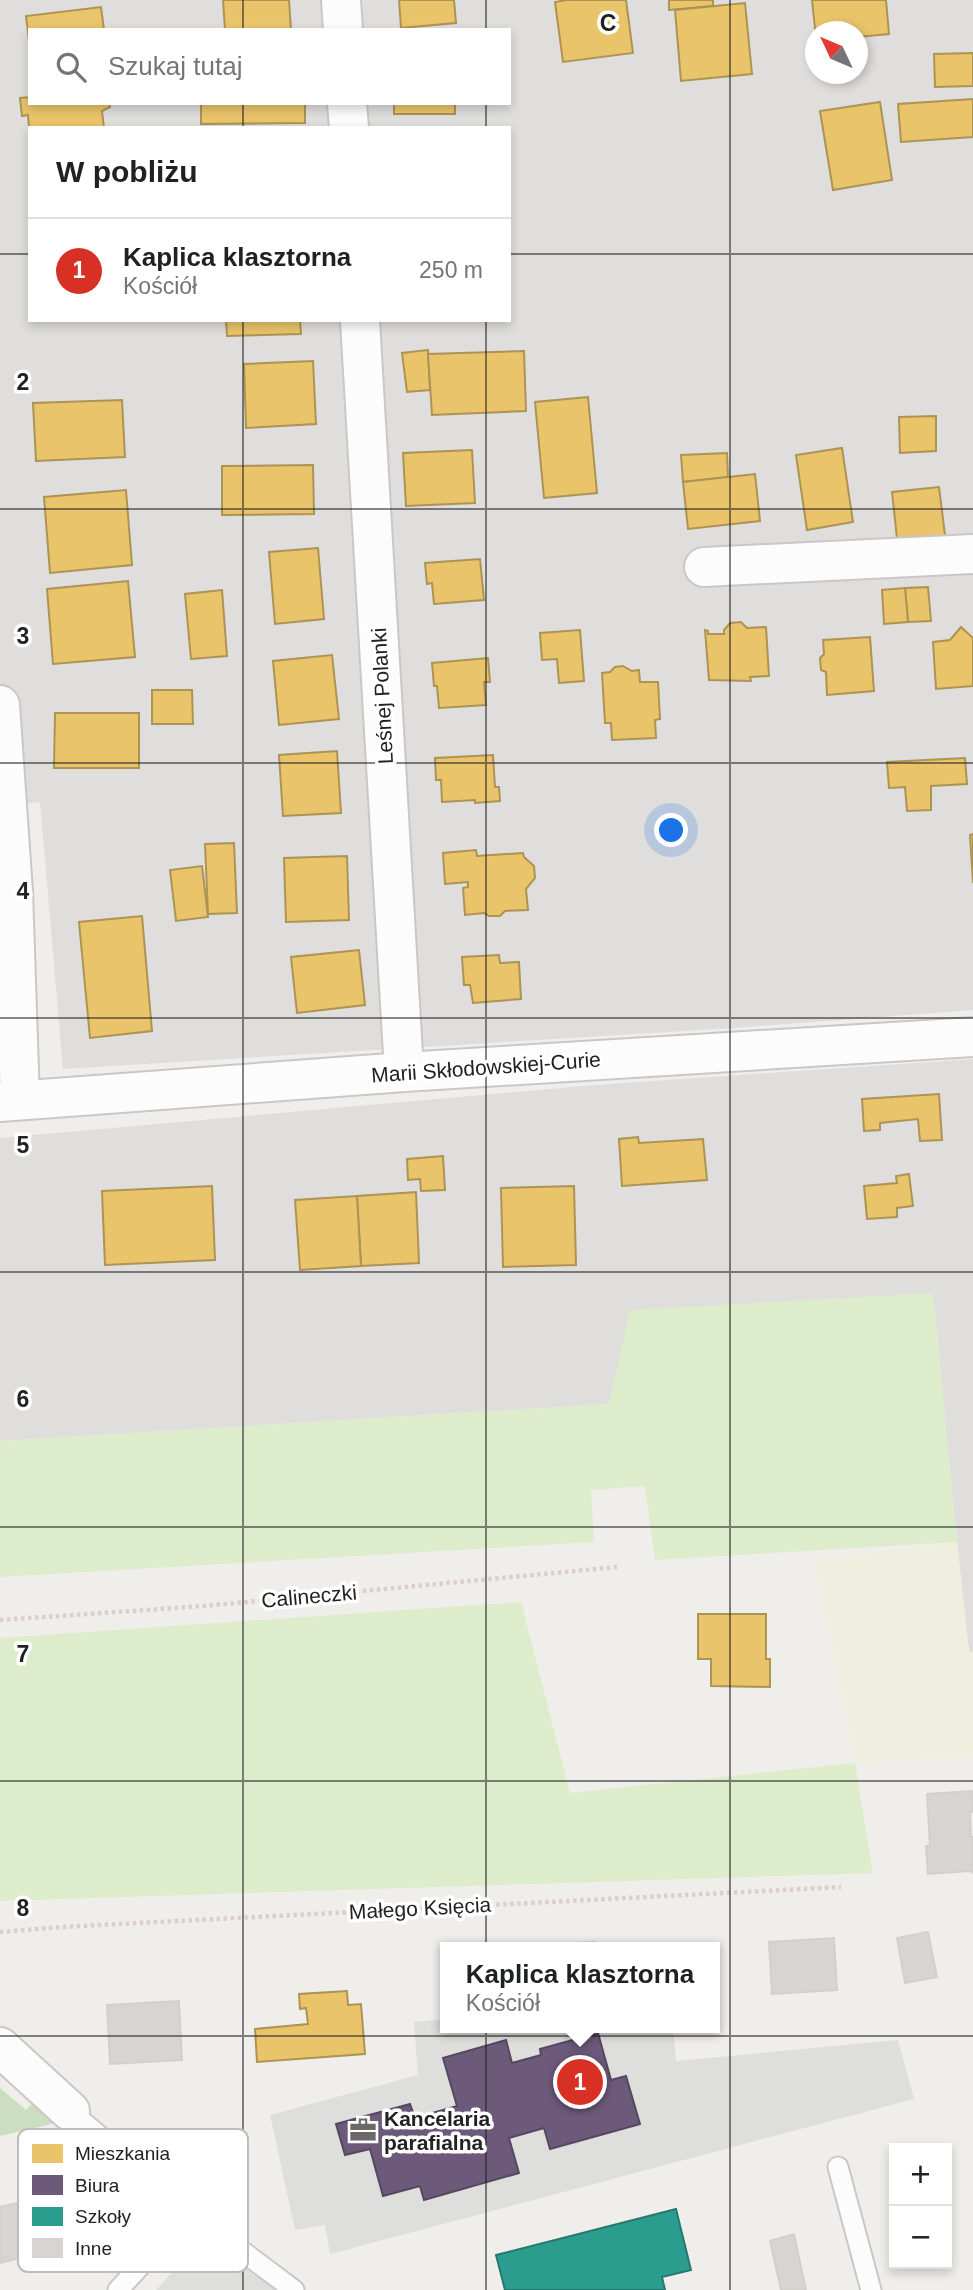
<!DOCTYPE html>
<html lang="pl">
<head>
<meta charset="utf-8">
<style>
  body { margin:0; font-family:Arial,sans-serif; background:#f6f6f6; color:#202124 }
  .controls { position:absolute; right:21px; bottom:21px; display:grid; overflow:hidden; border-radius:0px; box-shadow:0 4px 10px #0003 }
  .controls button { width:63px; height:63px; display:grid; place-items:center; padding:0; border:0; border-bottom:2px solid #e0e0e0; background:#fff; color:#202124; font:35px sans-serif }
  .compass { position:absolute; left:805px; top:21px; width:63px; height:63px; border-radius:50%; background:#fff; box-shadow:0 4px 10px #0003; rotate:314deg }
  .you { position:absolute; left:672px; top:831px; width:24px; height:24px; margin:-18px; border:5px solid #fff; border-radius:50%; background:#1a73e8; box-shadow:0 0 0 10px #1a73e833 }
  .badge { display:grid; place-items:center; width:46px; height:46px; border-radius:50%; background:#d93025; color:#fff; font-size:23px; font-weight:700 }
  .pin { position:absolute; translate:-50% -50%; border:4px solid #fff; box-shadow:0 2px 7px #0006 }
  .popup { position:absolute; left:440px; top:1942px; width:280px; height:91px; box-sizing:border-box; display:grid; place-content:center; border-radius:0px; background:#fff; filter:drop-shadow(0 2px 5px #0005); font-size:23px; white-space:nowrap; color:#757577 }
  .popup b { font-size:26px; color:#202124 }
  .popup::after { content:''; position:absolute; left:50%; top:100%; margin-left:-14px; border:14px solid transparent; border-top-color:#fff }
  .list { margin:0; padding:0; list-style:none }
  h2 { display:flex; justify-content:space-between; align-items:center; height:91px; margin:0; padding:0 28px; font-size:30px }
  h2 small { font-size:23px; font-weight:400; color:#757577 }
  .list li { display:grid; grid-template-columns:46px 1fr auto; gap:21px; align-items:center; box-sizing:border-box; height:105px; padding:0 28px; border-top:2px solid #e0e0e0 }
  .list b { display:block; font-size:26px; white-space:nowrap }
  .list p { margin:0; font-size:23px; white-space:nowrap; color:#757577 }
  .list em { font-size:23px; font-style:normal; color:#757577 }
  .icon { flex:none; width:38px; height:38px; fill:none; stroke:currentColor; stroke-width:2; stroke-linecap:round; stroke-linejoin:round }
  .map { position:relative; flex:none; width:973px; height:2290px; overflow:hidden }
  .search { position:absolute; background:#fff; box-shadow:0 4px 10px #0003; left:28px; top:28px; width:483px; height:77px; display:flex; align-items:center; gap:18px; box-sizing:border-box; padding:0 24px; border-radius:0px; color:#757577; font-size:26px }
  .panel { position:absolute; background:#fff; box-shadow:0 4px 10px #0003; left:28px; top:126px; width:483px; height:196px; border-radius:0px }
  .map>svg:first-child { display:block }
</style>
</head>
<body>
<div class="map">
<svg width="973" height="2290" viewBox="0 0 973 2290">
  <rect width="100%" height="100%" fill="#f0eeeb"/>
  <g fill="#dfdedc" fill-rule="evenodd">
    <path d="M0,0H973V1010L734,1028L63,1069L40,802L0,807ZM30,30H509V103H30ZM816,32H858V74H816ZM30,128H509V320H30Z"/>
    <polygon points="973,1059 973,1652 969,1652 957,1542 933,1293 609,1404 0,1441 0,1138 594,1085"/>
  </g>
  <g fill="#dededc">
    <polygon points="445,2019 445,2028 673,2028 676,2061 898,2040 914,2099 330,2254 325,2225 295,2230 270,2115 418,2075 414,2022"/>
    <polygon points="206,2235 277,2290 156,2290"/>
  </g>
  <polygon fill="#efefdf" points="957,1542 969,1651 973,1652 973,1757 855,1763 814,1560"/>
  <g fill="#ddeccb">
    <polygon points="933,1293 957,1542 655,1560 645,1486 591,1490 594,1542 0,1577 0,1441 609,1404 630,1310"/>
    <polygon points="521,1602 570,1793 855,1763 873,1873 0,1901 0,1638"/>
  </g>
  <polygon fill="#cbdec1" points="0,2088 26,2110 36,2099 60,2122 0,2136"/>
  <g fill="#e9c46a" stroke="#ad9354" stroke-width="2">
    <polygon points="223,0 289,0 291,30 225,30"/>
    <polygon points="399,0 454,0 456,23 401,28"/>
    <polygon points="567,0 626,0 633,53 563,62 555,2"/>
    <polygon points="669,0 713,0 713,6 669,10"/>
    <polygon points="812,0 886,0 889,34 858,37 858,32 816,32 816,38"/>
    <polygon points="745,3 752,74 681,81 675,10"/>
    <polygon points="101,7 104,30 30,30 30,48 26,16"/>
    <polygon points="973,53 973,86 935,87 934,54"/>
    <polygon points="30,97 30,103 109,103 110,107 102,111 104,128 30,128 30,142 28,115 22,116 20,98"/>
    <polygon points="973,99 973,137 901,142 898,104"/>
    <polygon points="880,102 892,180 833,190 820,111"/>
    <polygon points="201,103 305,103 305,123 201,124"/>
    <rect x="394" y="103" width="61" height="11"/>
    <polygon points="226,320 300,320 301,334 227,336"/>
    <polygon points="428,350 430,390 407,392 402,353"/>
    <polygon points="524,351 526,411 432,415 428,354"/>
    <polygon points="313,361 316,424 246,428 244,364"/>
    <polygon points="588,397 597,493 544,498 535,402"/>
    <polygon points="122,400 125,457 36,461 33,403"/>
    <polygon points="936,416 936,451 900,453 899,417"/>
    <polygon points="842,448 853,522 807,530 796,455"/>
    <polygon points="472,450 475,503 406,506 403,453"/>
    <polygon points="727,453 728,477 683,482 681,455"/>
    <polygon points="313,465 314,514 222,515 222,466"/>
    <polygon points="755,474 760,521 688,529 683,482"/>
    <polygon points="939,487 946,543 898,548 892,492"/>
    <polygon points="126,490 132,565 50,573 44,497"/>
    <polygon points="318,548 324,619 275,624 269,552"/>
    <polygon points="480,559 484,600 434,604 432,583 427,584 425,563"/>
    <polygon points="128,581 135,657 53,664 47,589"/>
    <polygon points="928,587 931,621 908,622 905,588"/>
    <polygon points="905,588 908,622 884,624 882,590"/>
    <polygon points="222,590 227,656 191,659 185,594"/>
    <polygon points="741,622 747,628 766,627 769,676 750,677 751,681 709,680 705,630 708,631 708,634 724,634 724,630 730,623"/>
    <polygon points="961,627 973,638 973,686 936,689 933,642 950,640"/>
    <polygon points="580,630 584,681 559,683 557,659 542,660 540,633"/>
    <polygon points="870,637 874,691 827,695 826,672 821,670 820,658 824,654 823,640"/>
    <polygon points="332,655 339,719 279,725 273,661"/>
    <polygon points="488,658 490,682 484,682 486,705 439,708 437,686 434,686 432,663"/>
    <polygon points="623,666 632,671 639,670 640,682 658,682 660,719 655,720 656,738 612,740 611,723 605,723 602,673 610,672 615,667"/>
    <polygon points="152,690 192,690 193,724 152,724"/>
    <polygon points="55,713 139,713 139,768 54,768"/>
    <polygon points="337,751 341,813 283,816 279,755"/>
    <polygon points="493,755 495,787 499,787 500,801 475,803 475,800 442,802 441,780 436,780 435,758"/>
    <polygon points="965,758 967,784 931,786 931,810 907,811 905,787 889,788 887,762"/>
    <polygon points="973,834 973,883 970,835"/>
    <polygon points="234,843 237,913 208,914 205,844"/>
    <polygon points="476,850 477,856 523,853 524,857 534,866 535,878 526,889 528,910 505,911 500,916 489,916 484,913 465,915 463,888 468,887 468,882 445,884 443,853"/>
    <polygon points="347,856 349,920 286,922 284,858"/>
    <polygon points="202,866 208,917 176,921 170,870"/>
    <polygon points="142,916 152,1031 90,1038 79,922"/>
    <polygon points="359,950 365,1005 297,1013 291,957"/>
    <polygon points="499,955 500,963 519,962 521,999 473,1003 470,985 464,985 462,957"/>
    <polygon points="939,1094 942,1140 920,1141 918,1119 880,1123 880,1130 864,1131 862,1099"/>
    <polygon points="638,1137 639,1143 703,1139 707,1180 622,1186 619,1139"/>
    <polygon points="443,1156 445,1190 421,1191 420,1179 408,1180 407,1159"/>
    <polygon points="909,1174 913,1206 897,1208 897,1217 867,1219 864,1186 897,1183 896,1176"/>
    <polygon points="212,1186 215,1260 105,1265 102,1191"/>
    <polygon points="574,1186 576,1265 503,1267 501,1188"/>
    <polygon points="416,1192 419,1263 361,1266 357,1196"/>
    <polygon points="357,1196 361,1266 300,1270 295,1200"/>
    <polygon points="698,1614 766,1614 766,1659 770,1659 770,1687 711,1686 711,1659 698,1659"/>
    <polygon points="347,1991 348,2005 361,2004 365,2054 257,2062 255,2029 308,2024 306,2008 300,2009 299,1994"/>
  </g>
  <polygon fill="#6d597a" stroke="#564860" stroke-width="2" points="598,2033 611,2080 626,2076 640,2124 550,2149 544,2128 509,2138 519,2173 424,2200 420,2186 383,2196 370,2149 345,2155 336,2124 410,2104 415,2118 457,2106 443,2058 506,2040 512,2063 541,2055 540,2049"/>
  <polygon fill="#2a9d8f" stroke="#28786e" stroke-width="2" points="676,2209 691,2270 662,2277 665,2290 505,2290 496,2255"/>
  <g fill="#d7d4d2" stroke="#d3d0cc" stroke-width="2">
    <polygon points="973,1791 973,1812 970,1812 971,1837 973,1837 973,1873 970,1871 928,1874 926,1846 930,1846 927,1794"/>
    <polygon points="928,1932 937,1977 905,1983 897,1938"/>
    <polygon points="834,1938 837,1990 772,1994 769,1942"/>
    <polygon points="595,1942 595,1947 619,1947 541,1947 540,1945 567,1944 567,1947 577,1946 576,1943"/>
    <polygon points="179,2001 182,2060 110,2064 107,2005"/>
    <polygon points="38,2198 51,2250 0,2263 0,2207"/>
    <polygon points="794,2234 806,2290 781,2290 770,2241"/>
  </g>
  <g fill="none" stroke-linecap="round" stroke-linejoin="round">
    <defs>
      <g id="service">
        <polyline points="70,2111 190,2212 294,2290"/>
        <polyline points="838,2167 871,2290"/>
        <polyline points="118,2290 190,2212"/>
      </g>
      <g id="minor">
        <polyline points="341,0 343,30"/>
        <polyline points="347,103 349,128"/>
        <polyline points="360,320 404,1072"/>
        <polyline points="704,567 973,554"/>
        <polyline points="0,705 13,891 20,1100"/>
        <polyline points="0,1102 404,1072 973,1037"/>
        <polyline points="0,2047 70,2111"/>
      </g>
    </defs>
    <use href="#service" stroke="#c9c8c7" stroke-width="23"/>
    <use href="#minor" stroke="#c9c8c7" stroke-width="42"/>
    <g stroke="#dccecd" stroke-width="4.5" stroke-dasharray="3.5 3.5" stroke-linecap="butt">
      <polyline points="0,1620 204,1606 617,1567"/>
      <polyline points="0,1932 61,1927 841,1887"/>
    </g>
    <use href="#service" stroke="#fdfcfc" stroke-width="19"/>
    <use href="#minor" stroke="#fdfcfc" stroke-width="38"/>
  </g>
  <path fill="none" stroke="#222" stroke-width="2" stroke-opacity="0.55" d="M243,0V30M486,0V30M730,0V2290M243,103V128M486,103V128M0,254H30M509,254H973M243,320V2290M486,320V2290M0,509H973M0,763H973M0,1018H973M0,1272H973M0,1527H973M0,1781H973M0,2036H973"/>
  <defs>
    <symbol id="office-bare" viewBox="-9 -9 18 18"><path d="M-6-3h4V-5.5h4V-3h4V5H-6ZM-1-4.5V-3h2v-1.5ZM-6 0V1H6V0Z" fill="#6a6968" stroke="#fff" stroke-width="2.5" paint-order="stroke"/></symbol>
  </defs>
  <g fill-rule="evenodd">
    <use href="#office-bare" x="344" y="2111" width="38" height="38"/>
  </g>
  <g text-anchor="middle" dominant-baseline="central" stroke-width="7" stroke-linejoin="round" paint-order="stroke">
    <g font-size="21" fill="#222" stroke="#fff">
      <text transform="translate(382 696) rotate(-93)">Leśnej Polanki</text>
      <text transform="translate(486 1067) rotate(-4)">Marii Skłodowskiej-Curie</text>
      <text transform="translate(309 1596) rotate(-5)">Calineczki</text>
      <text transform="translate(420 1908) rotate(-3)">Małego Księcia</text>
    </g>
    <g font-size="21" font-weight="bold" fill="#222" stroke="#fff" text-anchor="start">
      <text x="384" y="2118">Kancelaria<tspan x="384" dy="24">parafialna</tspan></text>
    </g>
  </g>
  <rect x="18" y="2129" width="230" height="143" rx="10" fill="#fff" stroke="#bdbdbd" stroke-width="2"/>
  <rect x="32" y="2144" width="31" height="19" fill="#e9c46a"/>
  <rect x="32" y="2175" width="31" height="20" fill="#6d597a"/>
  <rect x="32" y="2207" width="31" height="19" fill="#2a9d8f"/>
  <rect x="32" y="2238" width="31" height="20" fill="#d7d4d2"/>
  <g font-size="19" fill="#222">
    <text x="75" y="2160">Mieszkania</text>
    <text x="75" y="2192">Biura</text>
    <text x="75" y="2223">Szkoły</text>
    <text x="75" y="2255">Inne</text>
  </g>
  <g font-size="23" text-anchor="middle" font-weight="bold" fill="#222" stroke="#fff" stroke-width="7" stroke-linejoin="round" paint-order="stroke">
    <text x="608" y="31">C</text>
    <text x="23" y="390">2</text>
    <text x="23" y="644">3</text>
    <text x="23" y="899">4</text>
    <text x="23" y="1153">5</text>
    <text x="23" y="1407">6</text>
    <text x="23" y="1662">7</text>
    <text x="23" y="1916">8</text>
  </g>
</svg>
<div class="controls">
<button>+</button>
<button>−</button>
</div>
<svg class="compass" viewBox="-18 -18 36 36"><path d="M0-13l5 13h-10z" fill="#e53935"/><path d="M0 13l5-13h-10z" fill="#757577"/></svg>
<div class="you"></div>
<div class="pin badge" style="left:580px;top:2082px">1</div>
<div class="popup"><b>Kaplica klasztorna</b>Kościół</div>
<div class="search"><svg class="icon" aria-label="search" viewBox="0 0 24 24"><circle cx="10" cy="10" r="6"/><path d="M15 15l6 6"/></svg>Szukaj tutaj</div>
<section class="panel">
<h2>W pobliżu<small></small></h2>
<ul class="list">
<li><span class="badge">1</span><div><b>Kaplica klasztorna</b><p>Kościół</p></div><em>250 m</em></li>
</ul>
</section>
</div>
</body>
</html>
